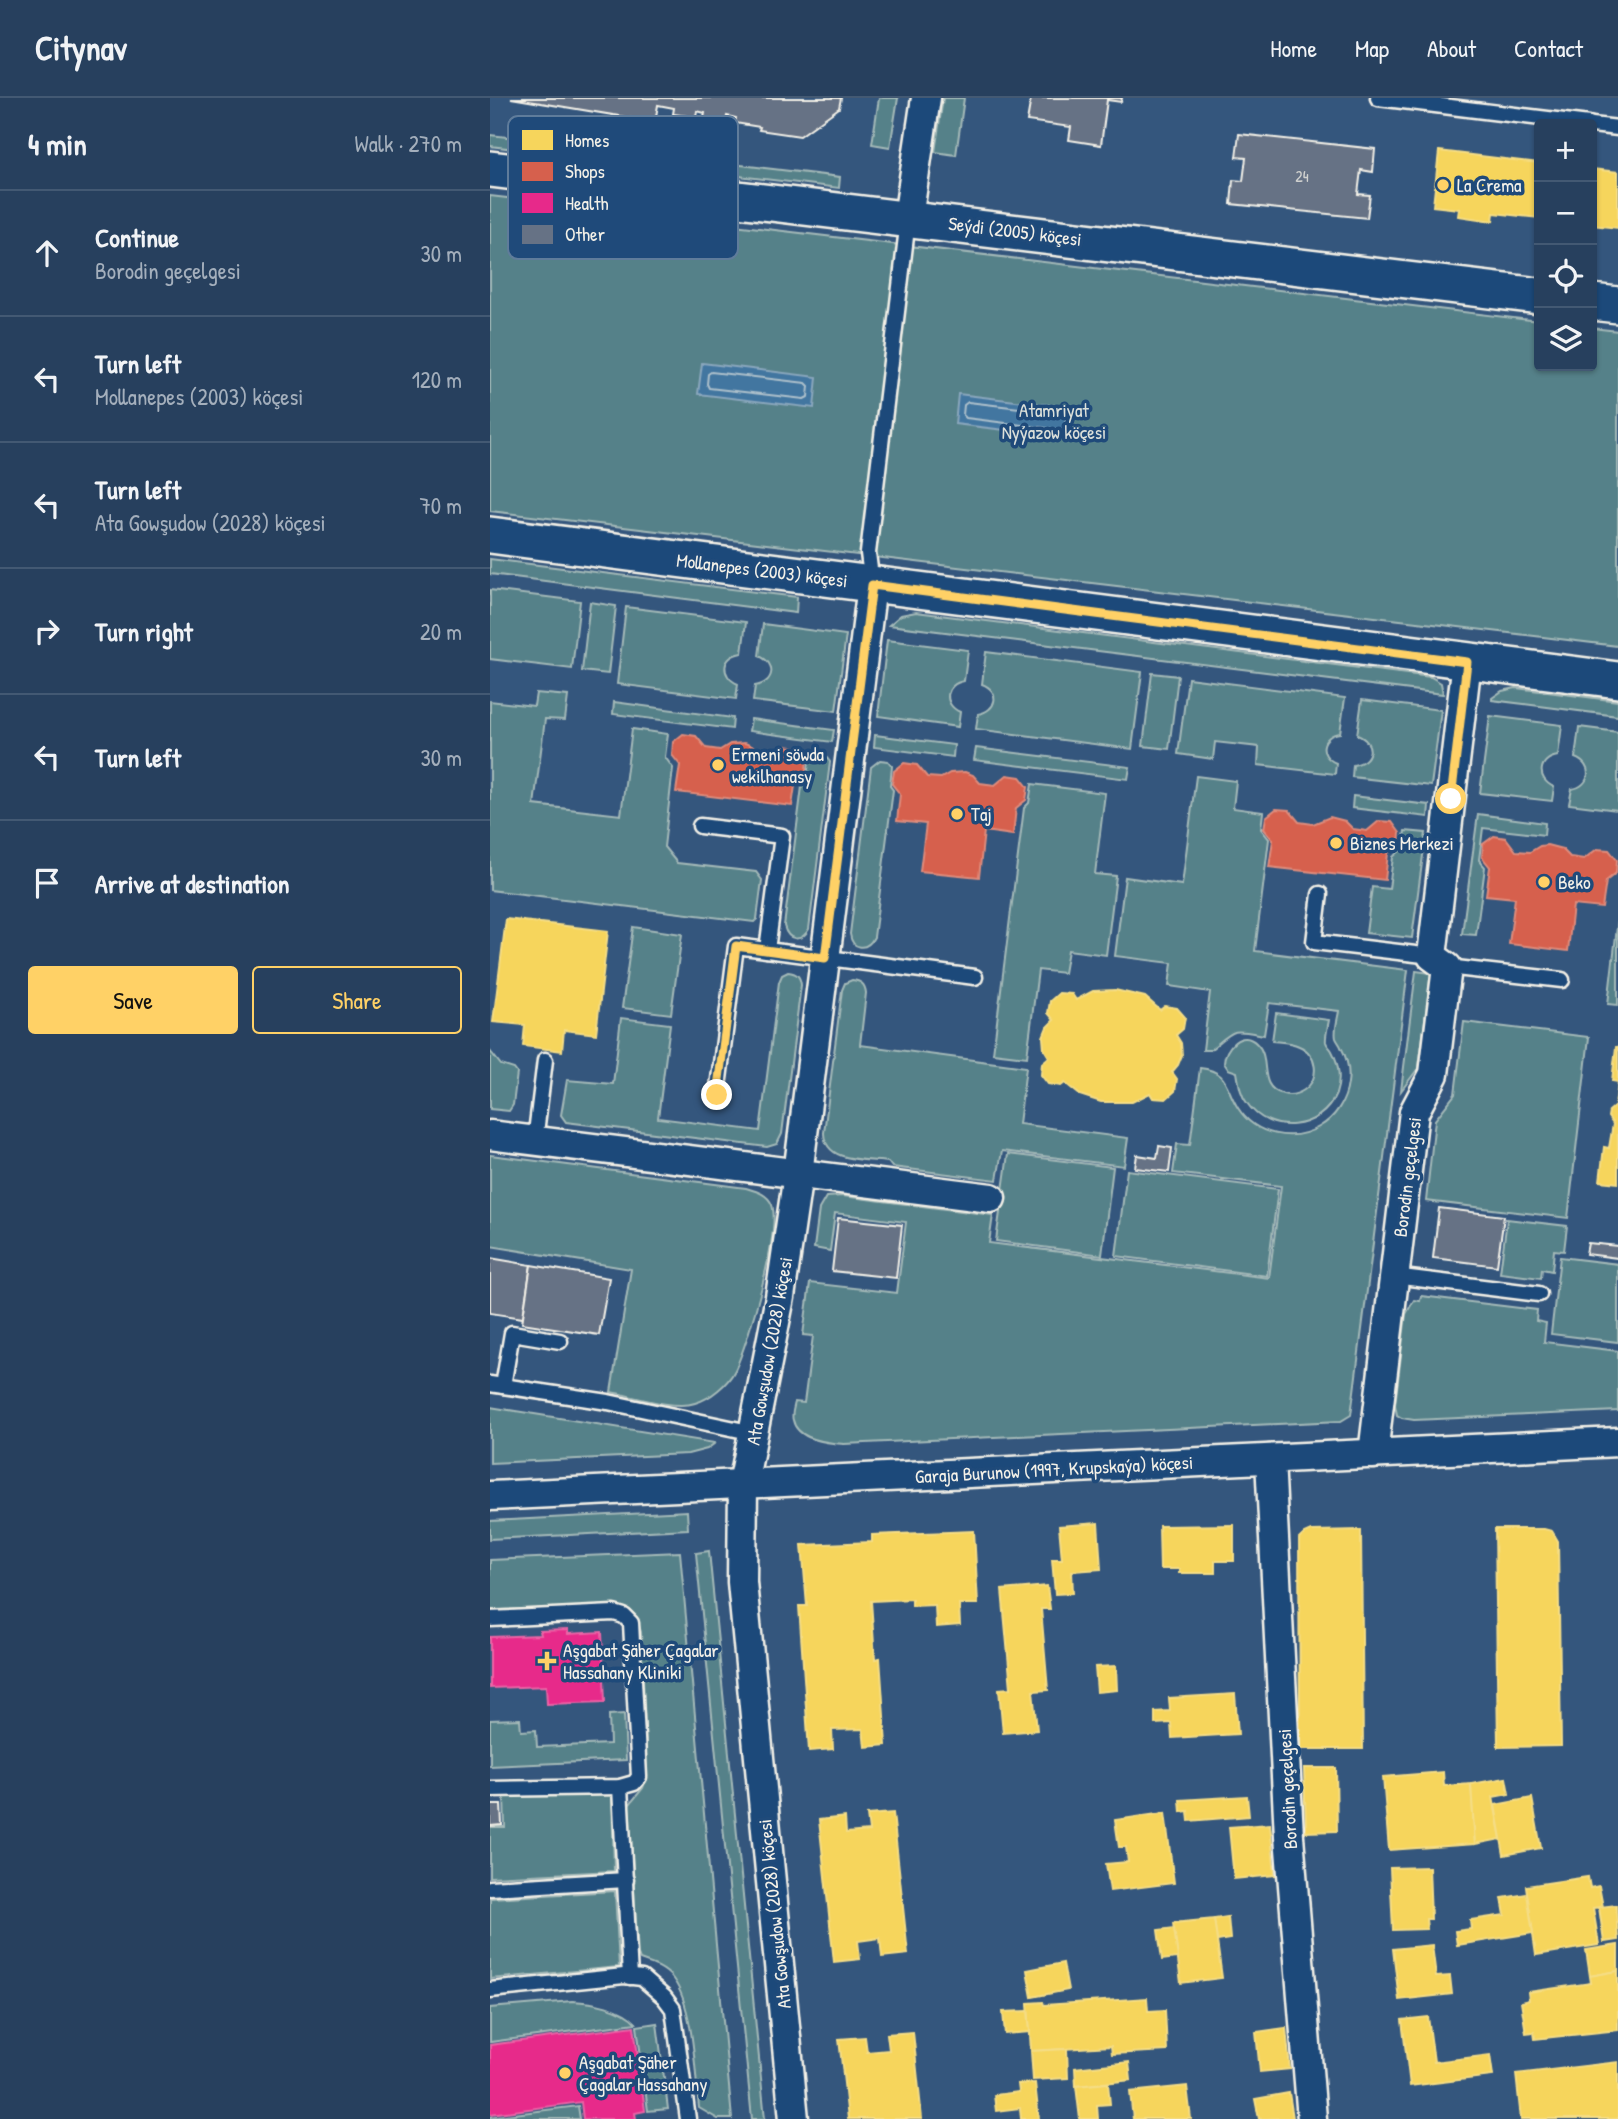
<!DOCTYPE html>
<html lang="en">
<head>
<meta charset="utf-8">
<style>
  body { margin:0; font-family:"Patrick Hand",sans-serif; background:#2f4764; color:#f1f3f6 }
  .controls { position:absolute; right:21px; top:21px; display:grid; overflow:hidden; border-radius:7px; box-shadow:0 2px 5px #0004 }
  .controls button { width:63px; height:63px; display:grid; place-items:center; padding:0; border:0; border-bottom:2px solid #435973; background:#27405e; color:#f1f3f6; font:35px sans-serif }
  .stop { position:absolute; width:21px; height:21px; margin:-16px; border:5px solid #ffd166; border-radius:50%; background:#fff }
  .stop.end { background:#ffd166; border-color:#fff; box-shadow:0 2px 7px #0008 }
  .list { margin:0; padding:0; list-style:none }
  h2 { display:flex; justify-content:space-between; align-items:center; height:91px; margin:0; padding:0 28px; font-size:30px }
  h2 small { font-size:23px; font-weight:400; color:#a4afbc }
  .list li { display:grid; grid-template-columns:46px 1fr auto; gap:21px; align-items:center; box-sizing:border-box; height:126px; padding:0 28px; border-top:2px solid #435973 }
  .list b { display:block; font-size:26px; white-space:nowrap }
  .list p { margin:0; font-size:23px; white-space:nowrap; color:#a4afbc }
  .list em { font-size:23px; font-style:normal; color:#a4afbc }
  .actions { display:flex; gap:14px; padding:21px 28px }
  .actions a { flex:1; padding:16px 0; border:2px solid #ffd166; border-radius:7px; text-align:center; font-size:24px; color:#ffd166 }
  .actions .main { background:#ffd166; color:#111 }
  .icon { flex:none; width:38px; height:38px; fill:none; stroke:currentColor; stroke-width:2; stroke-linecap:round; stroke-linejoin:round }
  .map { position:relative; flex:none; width:1128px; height:2021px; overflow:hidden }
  header { display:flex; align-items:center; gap:42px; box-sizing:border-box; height:98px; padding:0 35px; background:#27405e; border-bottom:2px solid #435973 }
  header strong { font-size:33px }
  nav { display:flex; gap:38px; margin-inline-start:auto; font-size:24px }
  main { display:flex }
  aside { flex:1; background:#27405e }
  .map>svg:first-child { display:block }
</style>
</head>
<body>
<header>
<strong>Citynav</strong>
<nav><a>Home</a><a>Map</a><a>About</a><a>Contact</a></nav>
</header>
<main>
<aside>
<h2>4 min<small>Walk · 270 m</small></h2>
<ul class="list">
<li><svg class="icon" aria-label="ahead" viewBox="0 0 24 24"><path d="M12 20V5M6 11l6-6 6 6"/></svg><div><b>Continue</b><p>Borodin geçelgesi</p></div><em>30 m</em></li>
<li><svg class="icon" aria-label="left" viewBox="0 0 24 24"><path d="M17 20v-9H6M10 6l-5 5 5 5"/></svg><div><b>Turn left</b><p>Mollanepes (2003) köçesi</p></div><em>120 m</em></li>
<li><svg class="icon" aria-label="left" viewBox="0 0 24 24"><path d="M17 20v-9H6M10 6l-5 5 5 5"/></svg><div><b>Turn left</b><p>Ata Gowşudow (2028) köçesi</p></div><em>70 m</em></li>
<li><svg class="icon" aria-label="right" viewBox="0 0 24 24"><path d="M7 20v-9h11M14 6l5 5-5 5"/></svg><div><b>Turn right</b></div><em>20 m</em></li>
<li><svg class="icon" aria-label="left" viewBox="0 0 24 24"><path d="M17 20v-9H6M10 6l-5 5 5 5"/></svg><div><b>Turn left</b></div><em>30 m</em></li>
<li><svg class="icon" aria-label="arrive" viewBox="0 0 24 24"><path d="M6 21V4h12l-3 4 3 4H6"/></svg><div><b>Arrive at destination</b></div></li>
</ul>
<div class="actions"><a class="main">Save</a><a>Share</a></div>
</aside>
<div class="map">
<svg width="1128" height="2021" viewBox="0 0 1128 2021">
  <rect width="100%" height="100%" fill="#34567d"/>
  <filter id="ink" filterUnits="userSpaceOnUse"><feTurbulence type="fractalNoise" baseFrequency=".0143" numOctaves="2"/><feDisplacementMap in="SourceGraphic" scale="14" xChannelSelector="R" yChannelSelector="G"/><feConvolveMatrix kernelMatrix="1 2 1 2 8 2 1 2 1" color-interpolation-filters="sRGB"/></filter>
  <g filter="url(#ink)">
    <g fill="#558189" stroke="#a4b9b8" stroke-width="2">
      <polygon points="389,0 408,0 400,49 382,46"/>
      <polygon points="453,0 474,0 466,57 445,54"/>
      <polygon points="0,37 350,79 349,90 0,48"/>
      <polygon points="0,98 1049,223 1049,268 1102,268 1102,230 1128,233 1128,548 0,413"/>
      <polygon points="0,461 307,499 306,515 0,476"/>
      <polygon points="0,492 90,503 82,571 0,561"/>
      <polygon points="100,504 126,508 118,576 92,573"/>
      <path d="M136,509L256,524L252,555C231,558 230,578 248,586L246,601L127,586Z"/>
      <polygon points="426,514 941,579 951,585 953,596 399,527 411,517"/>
      <path d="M273,526L356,537L346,613L263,603L265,588C285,585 287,565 269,558Z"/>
      <path d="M397,542L478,552L474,583C455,586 452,606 470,614L468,629L388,618Z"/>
      <path d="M496,554L652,574L642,651L486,631L488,616C507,613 511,593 492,586Z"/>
      <polygon points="662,575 688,578 679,651 653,648"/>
      <path d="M698,580L855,600L850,635C831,637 827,657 846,665L845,676L768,667L769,649L725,644L723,661L688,656Z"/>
      <polygon points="1026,590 1128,603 1128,618 1002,602 1002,600 1012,593"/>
      <polygon points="46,595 78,598 75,622 55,621 44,707 131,717 142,631 178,636 175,659 183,670 174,749 187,765 266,774 272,782 267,821 264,824 0,792 0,603 44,608"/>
      <path d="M872,602L951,612L941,688L862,679L863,667C883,664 886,644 867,637Z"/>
      <polygon points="124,604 243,620 242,631 123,616"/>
      <path d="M1000,618L1072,627L1068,658C1048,661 1046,681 1064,689L1062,703L990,695Z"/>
      <polygon points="261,621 344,632 342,644 259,633"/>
      <path d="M1089,629L1128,634V712L1079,706L1082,691C1101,688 1104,667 1085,660Z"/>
      <polygon points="385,637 464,647 463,659 384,649"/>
      <polygon points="486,650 640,669 638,681 484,662"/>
      <path d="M325,654L333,655L340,664L319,831C311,845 298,843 294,828L313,681L317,678L320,658Z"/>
      <path d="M390,662L398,663L402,668L400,688L403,692L384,839C377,853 362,852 360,836L381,669Z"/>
      <path d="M706,678L746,683L743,710L773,714L771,731L779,741L765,853L918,872L861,1317L851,1323L354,1346C337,1345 307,1342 303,1322C301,1317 304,1309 305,1304L314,1305L323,1238L313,1237L320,1185L407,1195L416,1124L345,1115L340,1153L324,1150L329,1111L336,1099L353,1098L503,1117L499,1145L779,1180L791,1088L683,1075L687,1046L700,1047L710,970C739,973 735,990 748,1010C765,1037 802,1045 829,1029C845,1020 856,1003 858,985C860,973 857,960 851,949C850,946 847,943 846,940C844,932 848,920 849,913L779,905L774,937C741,931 747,930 720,952H713L720,894L679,888L682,865L625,858L635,779L692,787Z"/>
      <polygon points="542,686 615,695 605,776 626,778 616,857 578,852 574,875 548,872 537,959 503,955 534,710 539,705"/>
      <polygon points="863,698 939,707 938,719 862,710"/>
      <polygon points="988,716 1055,725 1054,737 993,730 989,762 995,769 986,837 972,836"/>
      <polygon points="915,733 936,735 922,840 876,835 882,789 899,791 903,759 912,751"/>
      <polygon points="1128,820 1128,907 1118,906"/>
      <polygon points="143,829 192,836 181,916 132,910"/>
      <polygon points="926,873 941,875 929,969 911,993"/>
      <path d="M298,874C307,875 310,878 311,887L292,1036L287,1046L277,1049L76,1024L71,1017L77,982L123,986L131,920L180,926L168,1020L270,1033L289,884L292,877Z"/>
      <path d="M362,882C371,883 375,886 376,895L370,947L536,969L529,1026L638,1040L634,1068L512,1053L507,1082L402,1069L398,1064C375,1061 335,1065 334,1035L352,892L355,885Z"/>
      <path d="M786,915L839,922C838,928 835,939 836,944C837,948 841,950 842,953C849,966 851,982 846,996C831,1033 779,1038 757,1005C750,996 749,985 747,974L738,971L734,965C734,950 752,930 767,946C782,960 766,989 793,996C800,998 808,996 814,992C831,981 827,955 809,948C801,944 791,944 782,943Z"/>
      <polygon points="974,924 1099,939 1078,1120 936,1103 945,1022 965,996"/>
      <polygon points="0,953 11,967 24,971 27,975 23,1007 19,1013 0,1011"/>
      <polygon points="518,1056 623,1069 612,1157 506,1143"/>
      <path d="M0,1057L256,1090C266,1093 278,1096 282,1107C291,1133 258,1245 245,1272C238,1286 220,1301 205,1305C184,1312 143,1298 121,1294L141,1171L0,1148Z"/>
      <polygon points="637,1072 788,1091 777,1178 626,1158"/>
      <polygon points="1017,1121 1077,1128 1074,1153 1064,1152 1062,1173 1052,1171 1051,1180 1010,1175"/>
      <polygon points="1070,1159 1128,1166 1128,1244 1061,1236"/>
      <polygon points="931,1198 1047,1212 1046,1223 1056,1225 1054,1244 1128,1253 1128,1313 924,1322 912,1320 907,1317 905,1307 916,1216 924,1202 930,1203"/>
      <polygon points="0,1309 225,1345 217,1351 198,1356 0,1365"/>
      <polygon points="197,1413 198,1431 0,1441 0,1423"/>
      <polygon points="219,1453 275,2021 262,2021 206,1455"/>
      <path d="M190,1454L242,2021H228L209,2010C205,1975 204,1909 183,1881C175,1870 162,1866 150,1862L148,1857L139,1707L153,1690L157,1678L151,1534C147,1520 145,1512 130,1508L0,1512V1462Z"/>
      <polygon points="134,1616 136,1662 0,1668 0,1622 30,1621 31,1633 46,1632 47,1649 120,1646 119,1617"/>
      <polygon points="122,1695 124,1773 0,1779 0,1729 15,1729 14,1698"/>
      <polygon points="125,1793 129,1869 0,1881 0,1800"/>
      <path d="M82,1903C102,1904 132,1909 146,1925L0,1944V1910Z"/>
      <polygon points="167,1925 178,2011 158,2013 147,1928"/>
      <polygon points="88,2008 90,2021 0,2021 0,2019"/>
    </g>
    <g fill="#4376a0" stroke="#8aa7bd" stroke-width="2">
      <polygon points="212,265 327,279 324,310 208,296"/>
      <polygon points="468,296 584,310 581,340 465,326"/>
    </g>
    <g fill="#f6d55c" stroke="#f5dd86" stroke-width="2">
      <polygon points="949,53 1049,65 1049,120 1004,115 1003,123 968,118 969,111 943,108"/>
      <polygon points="1102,71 1128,74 1128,130 1102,127"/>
      <polygon points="16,821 118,833 106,936 74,932 72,953 33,948 35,927 3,924"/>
      <polygon points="625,892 655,899 670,912 675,908 687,910 695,919 693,931 686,937 691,945 692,957 688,967 682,974 687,981 685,993 676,1001 663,1000 660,995 642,1004 611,1004 590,997 575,985 571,988 558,986 551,977 552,965 559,959 554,951 553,939 557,929 564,922 558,915 560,903 569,895 582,896 586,902 603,893"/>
      <polygon points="1126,949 1128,949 1128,1085 1110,1083 1114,1049 1119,1050 1123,1026 1118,1019 1119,1013 1125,1008 1128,984 1122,983"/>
      <polygon points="608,1425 611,1471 582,1473 583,1495 565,1496 562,1461 572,1461 569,1428"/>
      <polygon points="744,1427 744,1463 725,1463 725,1475 689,1475 689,1471 670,1471 669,1428"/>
      <polygon points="1005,1431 1054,1431 1062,1433 1068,1443 1071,1648 1008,1649"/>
      <polygon points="871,1432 873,1651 810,1651 809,1441 814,1436 821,1433"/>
      <polygon points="484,1433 488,1506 469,1506 470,1527 446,1529 445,1507 422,1508 422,1501 381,1503 385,1561 390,1560 396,1647 375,1649 373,1631 342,1632 343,1651 319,1653 309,1508 317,1508 312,1447 382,1444 382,1437"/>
      <polygon points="557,1488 560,1511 551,1511 558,1592 543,1593 547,1632 513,1635 509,1591 521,1590 512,1492"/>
      <polygon points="626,1568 627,1592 607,1594 605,1569"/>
      <polygon points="745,1596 748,1636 682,1640 681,1625 665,1626 665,1614 680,1613 679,1600"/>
      <polygon points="814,1670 846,1670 847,1733 816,1734"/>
      <polygon points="953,1674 954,1688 981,1686 985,1746 899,1752 893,1679"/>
      <polygon points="1016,1680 1019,1696 1003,1699 1011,1741 985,1746 981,1686"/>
      <polygon points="757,1698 759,1718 699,1723 698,1713 691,1714 690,1702"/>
      <polygon points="1042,1700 1051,1750 1014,1757 1005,1707"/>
      <polygon points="403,1715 418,1856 392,1859 390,1840 368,1843 370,1861 344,1864 329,1722 355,1719 356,1735 379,1733 377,1717"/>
      <polygon points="675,1715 684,1785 620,1793 616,1766 638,1764 636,1749 629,1749 625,1722"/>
      <polygon points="780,1726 785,1777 744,1781 739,1729"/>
      <polygon points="939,1769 941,1821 936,1821 937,1831 903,1832 900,1770"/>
      <polygon points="1098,1779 1100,1790 1109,1788 1113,1809 1103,1810 1109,1847 1046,1857 1036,1788"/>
      <polygon points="1037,1796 1043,1835 967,1847 965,1833 981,1831 980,1822 1015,1817 1012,1800"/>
      <polygon points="1126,1807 1128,1842 1114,1844 1109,1809"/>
      <polygon points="738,1819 740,1841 727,1843 724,1821"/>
      <polygon points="724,1821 732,1880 691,1885 683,1825"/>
      <polygon points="684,1830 688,1860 672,1862 668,1832"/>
      <polygon points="942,1847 946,1879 960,1878 962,1896 909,1902 903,1851"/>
      <polygon points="1128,1847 1128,1873 1100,1878 1096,1852"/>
      <polygon points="573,1865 578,1892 542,1899 537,1872"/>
      <polygon points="1128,1873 1128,1932 1045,1941 1044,1934 1036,1935 1031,1904 1039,1902 1038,1894 1101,1885 1100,1878"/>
      <polygon points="657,1900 658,1913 675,1912 677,1953 622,1956 621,1948 541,1953 538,1905 553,1904 554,1907"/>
      <polygon points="538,1913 540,1934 515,1936 513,1914"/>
      <polygon points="938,1919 944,1964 1000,1957 1003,1978 920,1988 912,1922"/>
      <polygon points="796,1930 800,1971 770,1974 766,1934"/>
      <polygon points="423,1934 432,2021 358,2021 349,1941 375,1939 377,1954 399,1952 397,1936"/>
      <polygon points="577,1951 578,1980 543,1982 541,1953"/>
      <polygon points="639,1964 641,1982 586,1988 585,1970"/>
      <polygon points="1128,1964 1128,2021 1031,2021 1026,1976"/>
      <polygon points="545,1985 549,2021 531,2021 530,2010 506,2013 504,1997 529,1994 528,1986"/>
      <polygon points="618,1985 620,2006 607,2007 608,2021 590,2021 586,1988"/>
      <polygon points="697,1988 701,2021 643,2021 640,1994"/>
      <polygon points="799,1995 803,2020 769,2021 765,2001"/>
    </g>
    <g fill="#d6604d" stroke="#df8c7c" stroke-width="2">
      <polygon points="193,636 206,638 216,650 230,652 240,646 255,645 262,648 270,656 284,658 296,648 309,650 317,660 316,673 306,681 302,708 186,694 190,667 182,657 183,644"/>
      <polygon points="414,665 427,667 437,679 451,680 460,675 475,674 483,677 490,685 505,687 517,677 530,679 538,689 536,702 526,710 523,737 494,733 489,779 430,773 436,726 407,723 410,696 402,686 404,673"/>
      <polygon points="786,711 799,712 809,724 823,726 840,719 855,723 863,731 877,733 889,723 902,724 910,735 909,747 898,755 895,782 779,769 783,742 774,731 776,719"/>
      <polygon points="1004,738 1016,740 1026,753 1040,754 1050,748 1057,747 1072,751 1080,759 1094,761 1107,751 1119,752 1127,762 1126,775 1116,783 1112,810 1083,807 1078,853 1019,846 1025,800 996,797 1000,769 992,759 993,746"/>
    </g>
    <g fill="#e7298a" stroke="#eb65a6" stroke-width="2">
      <polygon points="78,1532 78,1536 112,1534 115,1604 57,1606 56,1588 0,1590 0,1539 51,1537 50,1533"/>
      <polygon points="144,1928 155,2013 145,2015 146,2021 93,2021 91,2004 0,2016 0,1947"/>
    </g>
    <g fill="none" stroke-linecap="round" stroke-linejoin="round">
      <g stroke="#adc0cb" stroke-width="2">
        <polygon points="221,274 316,285 319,288 318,299 314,301 219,290 217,286 218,276"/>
        <polygon points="478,304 573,315 576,319 575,329 571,332 476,320 473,317 474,307"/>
      </g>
    </g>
    <g fill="#667285" stroke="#f4f1e8" stroke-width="2">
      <polygon points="21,0 351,0 349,10 310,38 269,32 270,29 245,25 246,20 237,18 236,24 214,20 215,15 207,13 206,19 183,16 184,10 168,7 165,24"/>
      <polygon points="541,0 632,0 631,4 617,2 611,47 579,42 581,29 537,23"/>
      <polygon points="749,36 885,51 883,74 871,72 868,96 880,97 877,120 741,106 743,82 753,83 756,60 746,59"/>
      <polygon points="669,1048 682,1050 679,1074 645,1070 647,1057 667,1060"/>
      <polygon points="949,1110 1014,1118 1007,1168 943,1160"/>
      <polygon points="348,1120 412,1127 406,1180 342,1173"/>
      <polygon points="1098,1145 1128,1148 1128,1160 1096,1156"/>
      <polygon points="0,1160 41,1167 33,1220 0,1215"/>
      <polygon points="41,1167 119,1180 109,1237 32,1225"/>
      <polygon points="0,1707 11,1707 12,1727 0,1728"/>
    </g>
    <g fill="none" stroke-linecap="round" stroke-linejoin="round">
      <defs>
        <g id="service">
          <polyline points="888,0 1099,26"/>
          <polyline points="1102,27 1128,30"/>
          <polyline points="382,487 378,455 418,122"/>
          <polyline points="210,728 292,738 277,852"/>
          <polyline points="830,796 824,844 942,858"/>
          <polyline points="957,869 1072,882"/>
          <polyline points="227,997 246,848 485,879"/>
          <polyline points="45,1043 55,962"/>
          <polyline points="904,1178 1049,1196"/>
          <polyline points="0,1286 118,1304 264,1335"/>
          <polyline points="13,1288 22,1235 70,1243"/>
          <polyline points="0,1521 124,1515 134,1518 141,1525 149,1679 144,1685 130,1689 0,1691"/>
          <polyline points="130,1689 140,1879"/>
          <polyline points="0,1790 136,1782"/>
          <polyline points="0,1892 134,1878 152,1880 174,1899 183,1911 198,2021"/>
        </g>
        <g id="minor">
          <polyline points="418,120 436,0"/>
          <polyline points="0,1037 501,1100"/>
          <polyline points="883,1356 924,1014 944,976 957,869 942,858 977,563"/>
          <polyline points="780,1361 799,1738 822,2021"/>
          <polyline points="0,1398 1128,1344"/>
          <polyline points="304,2021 252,1484 253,1386 290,1199 308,1076 382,487"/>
        </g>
        <g id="tertiary">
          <polyline points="0,71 1049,198"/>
          <polyline points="1102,204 1128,207"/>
          <polyline points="0,437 1128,582"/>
        </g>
      </defs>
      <use href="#service" stroke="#f4f1e8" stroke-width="19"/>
      <use href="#minor" stroke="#f4f1e8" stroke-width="33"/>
      <use href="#tertiary" stroke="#f4f1e8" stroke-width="40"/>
      <use href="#service" stroke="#1f4a7a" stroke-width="14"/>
      <use href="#minor" stroke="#1f4a7a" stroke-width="28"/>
      <use href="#tertiary" stroke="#1f4a7a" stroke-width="35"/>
    </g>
  </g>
  <g fill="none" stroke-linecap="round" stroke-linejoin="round" filter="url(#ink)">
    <polyline stroke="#ffd166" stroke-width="9" points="227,997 246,848 335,860 382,487 977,564 961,701"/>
  </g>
  <g fill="#ffd166" stroke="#1f4a7a" stroke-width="2.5">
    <circle cx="953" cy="87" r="7"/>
    <circle cx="228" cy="667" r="7"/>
    <circle cx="467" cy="716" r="7"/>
    <circle cx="846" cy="745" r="7"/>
    <circle cx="1054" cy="784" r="7"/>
    <path d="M53.5 1552.5h7v7h7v7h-7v7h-7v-7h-7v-7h7z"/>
    <circle cx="75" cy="1975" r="7"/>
  </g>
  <g text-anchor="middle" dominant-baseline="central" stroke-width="7" stroke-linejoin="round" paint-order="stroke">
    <g font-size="16" fill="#d0d1cf">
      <text x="812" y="78">24</text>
    </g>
    <g font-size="19" fill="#f4f1e8" stroke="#1f4a7a" text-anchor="start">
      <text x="967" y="87">La Crema</text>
      <text x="242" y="656">Ermeni söwda<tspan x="242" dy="22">wekilhanasy</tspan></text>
      <text x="481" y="716">Taj</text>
      <text x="860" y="745">Biznes Merkezi</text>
      <text x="1068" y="784">Beko</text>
      <text x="73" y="1552">Aşgabat Şäher Çagalar<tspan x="73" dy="22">Hassahany Kliniki</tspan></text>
      <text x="89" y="1964">Aşgabat Şäher<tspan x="89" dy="22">Çagalar Hassahany</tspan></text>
    </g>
    <g font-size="19" fill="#f4f1e8" stroke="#1f4a7a">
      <text transform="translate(525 133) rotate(7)">Seýdi (2005) köçesi</text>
      <text transform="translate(272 472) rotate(7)">Mollanepes (2003) köçesi</text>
      <text transform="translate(917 1079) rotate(-83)">Borodin geçelgesi</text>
      <text transform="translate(279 1253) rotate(-80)">Ata Gowşudow (2028) köçesi</text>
      <text transform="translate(564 1371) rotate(-3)">Garaja Burunow (1997, Krupskaýa) köçesi</text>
      <text transform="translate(797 1691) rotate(-93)">Borodin geçelgesi</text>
      <text transform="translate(284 1816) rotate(-96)">Ata Gowşudow (2028) köçesi</text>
    </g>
    <g font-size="19" fill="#dce0da" stroke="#1f4a7a">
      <text x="564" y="312">Atamriyat<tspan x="564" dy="22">Nyýazow köçesi</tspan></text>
    </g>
  </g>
  <rect x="18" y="18" width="230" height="143" rx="10" fill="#1f4a7a" stroke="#5f7c9b" stroke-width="2"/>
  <rect x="32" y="32" width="31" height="20" fill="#f6d55c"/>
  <rect x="32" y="64" width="31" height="19" fill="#d6604d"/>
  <rect x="32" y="95" width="31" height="20" fill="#e7298a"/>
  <rect x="32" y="127" width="31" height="19" fill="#667285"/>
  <g font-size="19" fill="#f4f1e8">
    <text x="75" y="49">Homes</text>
    <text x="75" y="80">Shops</text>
    <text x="75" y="112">Health</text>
    <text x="75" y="143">Other</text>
  </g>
</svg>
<div class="controls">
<button>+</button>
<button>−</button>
<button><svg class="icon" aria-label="locate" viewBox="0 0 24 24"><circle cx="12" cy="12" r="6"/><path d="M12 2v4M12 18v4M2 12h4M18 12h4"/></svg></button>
<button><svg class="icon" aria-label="layers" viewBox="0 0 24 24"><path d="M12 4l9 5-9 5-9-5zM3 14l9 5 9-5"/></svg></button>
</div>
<div class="stop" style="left:961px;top:701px"></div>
<div class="stop end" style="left:227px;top:997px"></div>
</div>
</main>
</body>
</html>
